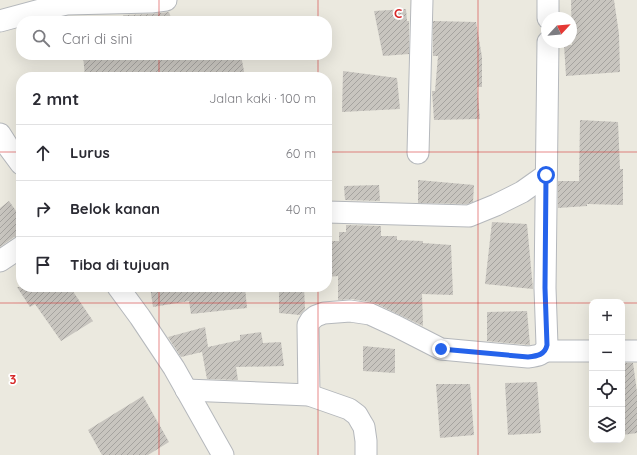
<!DOCTYPE html>
<html lang="id">
<head>
<meta charset="utf-8">
<style>
  body { margin:0; font-family:Quicksand,sans-serif; background:#f2f2f3; color:#2b2b33 }
  .controls { position:absolute; right:12px; bottom:12px; display:grid; overflow:hidden; border-radius:8px; box-shadow:0 4px 16px #0002 }
  .controls button { width:36px; height:36px; display:grid; place-items:center; padding:0; border:0; border-bottom:1px solid #e1e1e2; background:#fff; color:#2b2b33; font:20px sans-serif }
  .compass { position:absolute; left:541px; top:12px; width:36px; height:36px; border-radius:50%; background:#fff; box-shadow:0 4px 16px #0002; rotate:64deg }
  .stop { position:absolute; width:12px; height:12px; margin:-9px; border:3px solid #2563eb; border-radius:50%; background:#fff }
  .stop.end { background:#2563eb; border-color:#fff; box-shadow:0 1px 4px #0008 }
  .list { margin:0; padding:0; list-style:none }
  h2 { display:flex; justify-content:space-between; align-items:center; height:52px; margin:0; padding:0 16px; font-size:17px }
  h2 small { font-size:13px; font-weight:400; color:#7c7c81 }
  .list li { display:grid; grid-template-columns:26px 1fr auto; gap:12px; align-items:center; box-sizing:border-box; height:56px; padding:0 16px; border-top:1px solid #e1e1e2 }
  .list b { display:block; font-size:15px; white-space:nowrap }
  .list em { font-size:13px; font-style:normal; color:#7c7c81 }
  .icon { flex:none; width:22px; height:22px; fill:none; stroke:currentColor; stroke-width:2; stroke-linecap:round; stroke-linejoin:round }
  .map { position:relative; flex:none; width:637px; height:455px; overflow:hidden }
  .search { position:absolute; background:#fff; box-shadow:0 4px 16px #0002; left:16px; top:16px; width:316px; height:44px; display:flex; align-items:center; gap:10px; box-sizing:border-box; padding:0 14px; border-radius:16px; color:#7c7c81; font-size:15px }
  .panel { position:absolute; background:#fff; box-shadow:0 4px 16px #0002; left:16px; top:72px; width:316px; height:220px; border-radius:16px }
  .map>svg:first-child { display:block }
</style>
</head>
<body>
<div class="map">
<svg width="637" height="455" viewBox="0 0 637 455">
  <defs>
    <pattern id="building-hatch" width="6" height="6" patternUnits="userSpaceOnUse"><rect width="6" height="6" fill="#c8c5bf"/><path d="M-1 1l2-2M0 6l6-6M5 7l2-2" fill="none" stroke="#a5a39f"/></pattern>
  </defs>
  <rect width="100%" height="100%" fill="#ebe9df"/>
  <g fill="url(#building-hatch)">
    <polygon points="571,0 614,0 619,34 620,72 566,76 564,45 572,45"/>
    <polygon points="406,9 407,21 409,21 409,54 383,56 374,11"/>
    <polygon points="169,12 172,21 125,21 123,15 151,14"/>
    <polygon points="433,21 476,22 482,57 482,87 477,87 480,119 434,120 432,91 435,91 438,56 433,56"/>
    <polygon points="83,55 241,55 245,77 85,77"/>
    <polygon points="343,71 397,78 400,109 342,112"/>
    <polygon points="580,120 618,122 620,169 623,169 623,205 587,204 587,206 558,208 558,181 579,181"/>
    <polygon points="418,180 474,185 473,202 467,204 418,203"/>
    <polygon points="379,185 380,201 345,200 344,186"/>
    <polygon points="9,201 21,218 21,235 14,237 0,247 0,208"/>
    <polygon points="492,222 527,224 533,289 485,284"/>
    <polygon points="346,225 381,226 381,236 397,236 397,240 423,241 423,243 451,245 453,295 422,294 423,326 375,303 352,299 338,300 338,276 327,277 327,241 339,241 339,232 346,232"/>
    <polygon points="17,287 70,287 93,321 61,341 35,304 30,307"/>
    <polygon points="150,287 245,287 247,308 191,314 189,301 153,307"/>
    <polygon points="279,287 304,287 305,309 300,315 279,313"/>
    <polygon points="527,311 530,345 487,341 487,312"/>
    <polygon points="205,327 208,347 240,340 240,335 261,332 263,343 281,342 284,366 236,367 238,380 207,379 202,352 181,357 168,337"/>
    <polygon points="363,346 395,349 395,373 363,371"/>
    <polygon points="622,363 633,363 637,392 637,433 622,435"/>
    <polygon points="537,382 541,433 508,435 505,383"/>
    <polygon points="436,384 470,384 474,435 440,438"/>
    <polygon points="143,396 169,442 148,455 102,455 88,430"/>
  </g>
  <g fill="none" stroke-linecap="round" stroke-linejoin="round">
    <defs>
      <g id="minor">
        <polyline points="548,18 548,0"/>
        <polyline points="0,21 44,9 67,4 151,2 166,0"/>
        <polyline points="0,134 7,145 21,164"/>
        <polyline points="418,153 422,0"/>
        <polyline points="327,212 469,216 496,205 522,192 546,175"/>
        <polyline points="0,261 21,247"/>
        <polyline points="118,287 140,317 174,368 223,455"/>
        <polyline points="545,351 592,351"/>
        <polyline points="622,351 637,351"/>
        <polyline points="186,390 309,395 349,409 357,415 361,422 364,427 366,441 366,455"/>
        <path d="M309,395L308,325L311,320L316,316L324,313L350,311L370,314L396,326L441,349L528,357C537,356 545,355 547,345L545,288L548,42"/>
      </g>
    </defs>
    <use href="#minor" stroke="#b5b8bc" stroke-width="23"/>
    <use href="#minor" stroke="#fff" stroke-width="21"/>
  </g>
  <g fill="none" stroke-linecap="round" stroke-linejoin="round">
    <path stroke="#2563eb" stroke-width="5" d="M441,349L528,357C537,356 545,355 547,345L545,288L546,175"/>
  </g>
  <path fill="none" stroke="#d62828" stroke-width="1" stroke-opacity="0.55" d="M159,0V21M318,0V21M478,0V455M159,55V77M318,55V77M0,152H21M327,152H637M159,287V455M318,287V455M0,303H592M622,303H637"/>
  <g font-size="13" text-anchor="middle" font-weight="bold" fill="#d62828" stroke="#fff" stroke-width="3.5" stroke-linejoin="round" paint-order="stroke">
    <text x="398" y="18">C</text>
    <text x="13" y="384">3</text>
  </g>
</svg>
<div class="controls">
<button>+</button>
<button>−</button>
<button><svg class="icon" aria-label="locate" viewBox="0 0 24 24"><circle cx="12" cy="12" r="6"/><path d="M12 2v4M12 18v4M2 12h4M18 12h4"/></svg></button>
<button><svg class="icon" aria-label="layers" viewBox="0 0 24 24"><path d="M12 4l9 5-9 5-9-5zM3 14l9 5 9-5"/></svg></button>
</div>
<svg class="compass" viewBox="-18 -18 36 36"><path d="M0-13l5 13h-10z" fill="#e53935"/><path d="M0 13l5-13h-10z" fill="#7c7c81"/></svg>
<div class="stop" style="left:546px;top:175px"></div>
<div class="stop end" style="left:441px;top:349px"></div>
<div class="search"><svg class="icon" aria-label="search" viewBox="0 0 24 24"><circle cx="10" cy="10" r="6"/><path d="M15 15l6 6"/></svg>Cari di sini</div>
<section class="panel">
<h2>2 mnt<small>Jalan kaki · 100 m</small></h2>
<ul class="list">
<li><svg class="icon" aria-label="ahead" viewBox="0 0 24 24"><path d="M12 20V5M6 11l6-6 6 6"/></svg><div><b>Lurus</b></div><em>60 m</em></li>
<li><svg class="icon" aria-label="right" viewBox="0 0 24 24"><path d="M7 20v-9h11M14 6l5 5-5 5"/></svg><div><b>Belok kanan</b></div><em>40 m</em></li>
<li><svg class="icon" aria-label="arrive" viewBox="0 0 24 24"><path d="M6 21V4h12l-3 4 3 4H6"/></svg><div><b>Tiba di tujuan</b></div></li>
</ul>
</section>
</div>
</body>
</html>
